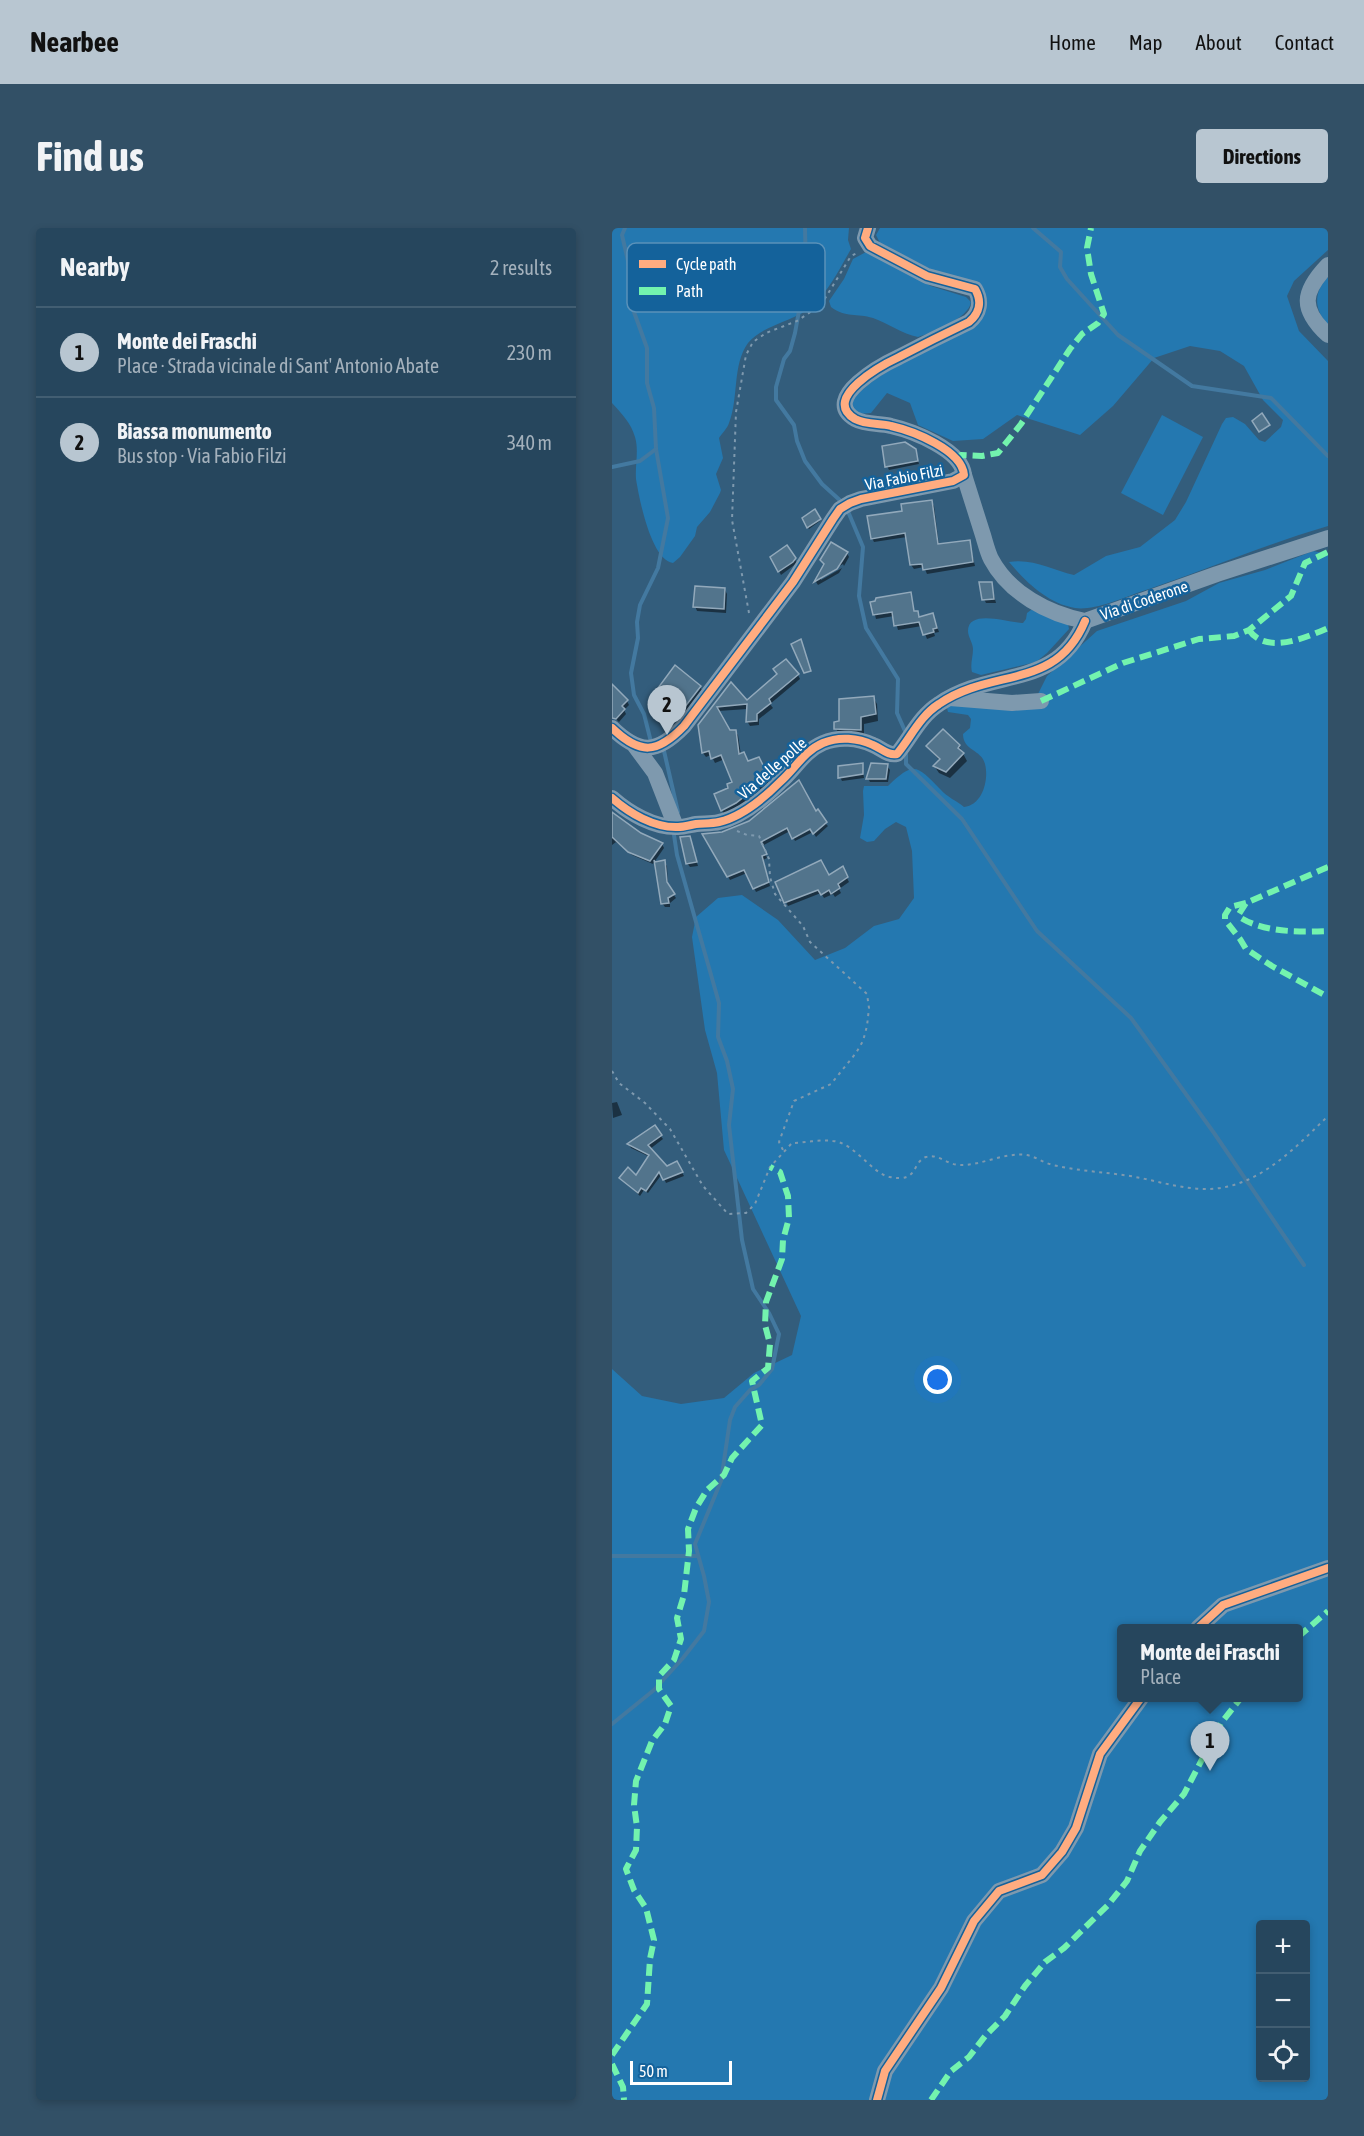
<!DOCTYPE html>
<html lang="en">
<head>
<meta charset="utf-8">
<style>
  body { margin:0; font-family:"Asap Condensed",sans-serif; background:#325066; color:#f1f3f6 }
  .controls { position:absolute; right:18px; bottom:18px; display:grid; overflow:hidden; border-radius:6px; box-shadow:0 3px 9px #0003 }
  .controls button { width:54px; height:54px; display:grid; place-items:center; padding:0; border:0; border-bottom:2px solid #425e72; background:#26465d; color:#f1f3f6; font:30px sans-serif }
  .scale { position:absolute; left:18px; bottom:15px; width:102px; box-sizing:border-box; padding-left:6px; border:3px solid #fff; border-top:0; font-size:16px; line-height:21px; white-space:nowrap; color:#fff; -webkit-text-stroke:4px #14629b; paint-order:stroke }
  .you { position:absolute; left:326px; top:1152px; width:21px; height:21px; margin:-15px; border:4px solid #fff; border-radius:50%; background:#1a73e8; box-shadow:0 0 0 9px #1a73e833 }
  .badge { display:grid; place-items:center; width:39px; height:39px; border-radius:50%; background:#b8c6d1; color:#111; font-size:20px; font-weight:700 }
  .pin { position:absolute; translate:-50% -50px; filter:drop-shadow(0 2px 3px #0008) }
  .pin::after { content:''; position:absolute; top:32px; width:21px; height:18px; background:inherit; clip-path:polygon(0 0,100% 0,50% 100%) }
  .popup { position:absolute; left:505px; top:1396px; width:186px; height:78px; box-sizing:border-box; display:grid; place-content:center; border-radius:6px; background:#26465d; filter:drop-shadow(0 2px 4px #0005); font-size:20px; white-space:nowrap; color:#a4b1bc }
  .popup b { font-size:22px; color:#f1f3f6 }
  .popup::after { content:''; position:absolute; left:50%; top:100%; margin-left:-12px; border:12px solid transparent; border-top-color:#26465d }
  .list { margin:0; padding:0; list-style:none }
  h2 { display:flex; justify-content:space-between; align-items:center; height:78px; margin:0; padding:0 24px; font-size:26px }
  h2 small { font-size:20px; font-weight:400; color:#a4b1bc }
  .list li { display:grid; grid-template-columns:39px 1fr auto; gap:18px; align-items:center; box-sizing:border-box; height:90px; padding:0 24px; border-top:2px solid #425e72 }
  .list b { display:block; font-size:22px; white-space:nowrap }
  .list p { margin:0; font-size:20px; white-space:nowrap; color:#a4b1bc }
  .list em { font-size:20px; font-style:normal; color:#a4b1bc }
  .icon { flex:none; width:33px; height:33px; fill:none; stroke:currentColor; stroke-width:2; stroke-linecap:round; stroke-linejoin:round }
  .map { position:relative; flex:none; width:716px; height:1872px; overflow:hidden; border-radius:6px }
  header { display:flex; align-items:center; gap:36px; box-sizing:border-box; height:84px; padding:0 30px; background:#b8c6d1; color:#111 }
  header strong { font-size:28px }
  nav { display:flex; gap:33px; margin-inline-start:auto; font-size:21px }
  .intro { display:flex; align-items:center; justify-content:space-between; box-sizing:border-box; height:144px; padding:0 36px }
  h1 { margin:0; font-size:42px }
  .button { padding:15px 27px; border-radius:6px; background:#b8c6d1; color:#111; font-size:21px; font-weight:700 }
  main { display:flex; gap:36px; padding:0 36px }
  aside { flex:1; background:#26465d; border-radius:6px; box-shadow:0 3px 9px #0003 }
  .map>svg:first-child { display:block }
</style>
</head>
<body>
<header>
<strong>Nearbee</strong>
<nav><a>Home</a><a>Map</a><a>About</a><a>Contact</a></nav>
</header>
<div class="intro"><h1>Find us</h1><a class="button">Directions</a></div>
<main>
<aside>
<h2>Nearby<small>2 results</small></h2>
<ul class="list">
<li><span class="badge">1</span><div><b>Monte dei Fraschi</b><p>Place · Strada vicinale di Sant' Antonio Abate</p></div><em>230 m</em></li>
<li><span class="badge">2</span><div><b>Biassa monumento</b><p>Bus stop · Via Fabio Filzi</p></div><em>340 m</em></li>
</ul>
</aside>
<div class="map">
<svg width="716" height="1872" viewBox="0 0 716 1872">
  <rect width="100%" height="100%" fill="#335d7c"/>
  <g fill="#2478b0" fill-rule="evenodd">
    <path d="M0,0H237L236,12L239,21C228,40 217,63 200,78C184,93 150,97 136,115C120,137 127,170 117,195C115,201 110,205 107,210L111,230L104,246L109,262L108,265L98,284L85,299L83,308L68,329L61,335C39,332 27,270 24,251C23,237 27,222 23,209C19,195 10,186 0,175Z"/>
    <path d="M268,0H716V22L682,53L675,68L687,103L716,133V298C651,317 589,344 525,365C509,371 480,383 463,380C435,375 414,354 397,334C421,330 440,342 462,347L494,328L528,319L563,292L574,274L610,196L614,190L621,189L633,196L647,212L653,214L669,199L671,192L651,172L632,138L608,123L578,118L542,130L501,178L468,207L405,187L371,211L341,213L306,197L298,175L275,165L259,185L247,186L241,183L240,175L243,168L262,152L374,78L326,45L268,15L264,7Z"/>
    <path d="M254,24L319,58L354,69L359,74C357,90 320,105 306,109C290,106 276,95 261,90C245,85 234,90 219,79L217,73L232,51L241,31Z"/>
    <path d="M716,49V97C702,82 701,64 716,49Z"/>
    <polygon points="550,187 591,209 551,287 509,265"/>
    <path d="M701,323L716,326V1872H0V1141L30,1168L69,1176L112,1170L142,1145L180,1127L189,1088L112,922L105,845L93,802L80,709L84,689L106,670L130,667L166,692L203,732L233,720L262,698L287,691L302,670L300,623L294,599L284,594L273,601L262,613L255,614L248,610L252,587L251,563L252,558H276C303,532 305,538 329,562C335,569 345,573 352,579C371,577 377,551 373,536C369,521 351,523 351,506L358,500L359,491L356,487L336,484L335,480L337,476L426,466L435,448L485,403L574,373L607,355L653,342ZM510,1400H686V1470H510ZM648,1696H694V1850H648Z"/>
    <path d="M419,382L430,383L456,396L457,401L435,425L424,434L369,447L360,444C358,436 361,429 361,421C361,415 356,409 356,403C356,380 398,395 411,395L414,391L415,385Z"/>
  </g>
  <g fill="#0007">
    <polygon points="303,222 307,236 277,242 275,238"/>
    <polygon points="319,274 322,278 327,317 357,313 363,338 315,346 312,339 302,341 299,337 295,309 262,314 260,310 292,284"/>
    <polygon points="202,283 208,293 197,301 192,291"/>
    <polygon points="175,319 185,335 169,347 160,329"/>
    <polygon points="235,325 237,329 232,338 231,336 209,349 209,352 230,340 227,345 206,357 204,354 213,337 209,332"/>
    <polygon points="379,356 384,375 374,375 372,371"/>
    <polygon points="113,362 115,366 114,385 85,383 83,378"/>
    <polygon points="298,366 303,385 305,385 308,390 321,387 327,404 322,405 323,408 315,411 310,398 286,402 282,388 264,391 260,375"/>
    <polygon points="186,447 188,451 158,476 161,480 147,491 147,497 138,498 135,493 136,481 106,483 117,504 123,503 126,507 129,527 136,535 146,531 158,554 127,580 112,586 110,582 122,555 113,531 103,535 99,527 94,529 91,525 88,497 119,456 135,475"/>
    <polygon points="88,459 92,465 73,490 48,470 44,464"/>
    <polygon points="261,469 265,476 266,493 252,496 252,508 228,507 224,501"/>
    <polygon points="15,473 17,477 12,482 14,486 7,494 0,487"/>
    <polygon points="347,518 355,533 338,550 327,545 323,539 328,533 316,519"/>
    <polygon points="250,537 252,550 230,553 228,549"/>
    <polygon points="275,538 278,542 276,554 258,554 256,550"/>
    <polygon points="0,584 28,606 50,616 52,620 41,636 20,627 4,614 0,617"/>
    <polygon points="203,585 216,598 204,609 201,604 183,613 178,603 150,618 155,630 151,632 158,658 144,664 135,645 118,652 93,607 110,606"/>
    <polygon points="77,610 86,638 78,639 75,635"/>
    <polygon points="52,634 55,638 56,659 64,670 58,675 58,679 53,679 50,675"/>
    <polygon points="230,640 237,654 227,661 229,665 223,669 221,666 212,670 209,665 176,678 165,655 217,649"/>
    <polygon points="5,874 10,887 1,890 0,875"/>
    <polygon points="42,899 51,911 38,921 55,940 65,935 72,948 54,955 50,946 36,965 32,962 28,968 9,950 24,949 38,929 19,920 17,917"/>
  </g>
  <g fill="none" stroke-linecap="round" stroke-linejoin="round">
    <g stroke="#4379a0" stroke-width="4">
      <polyline points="13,0 10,7 16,33 22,84 35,120 35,155 42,180 44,221 56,290 46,340 28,377 25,394 26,410 19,445 22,467 32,486 39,514"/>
      <polyline points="193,0 194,44 183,105 178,123 172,131 164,159 164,172 182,197 185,213 193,233 210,256 231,275"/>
      <polyline points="421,0 449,24 448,39 455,51 506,107 580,158 659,170 716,228"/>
      <polyline points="0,239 28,233 44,221"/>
      <polyline points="235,281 251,319 247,368 254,400 286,451 285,485 293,503"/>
      <polyline points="52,523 66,584"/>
      <polyline points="294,526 294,536 350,591 425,703 519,790 602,905 692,1037"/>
      <polyline points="0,1328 86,1328"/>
      <polyline points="0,1496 42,1462 71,1430 92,1403 97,1374 92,1348 83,1316 109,1253 118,1192 123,1179 138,1162 147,1157 160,1141 167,1106 157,1085 141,1061 130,1012 117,897 121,861 115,833 106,809 107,775 65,627 62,607"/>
    </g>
  </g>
  <g fill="#52748c" stroke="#92a9bb" stroke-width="1.5">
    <polygon points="650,185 658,197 647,204 640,193"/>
    <polygon points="293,214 304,221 306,233 273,239 270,218"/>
    <polygon points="320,272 326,316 358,312 361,334 311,342 310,336 298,337 293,305 259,311 255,288 290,283 289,276"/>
    <polygon points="203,281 209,291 195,300 190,290"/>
    <polygon points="219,314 236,324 225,341 202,354 212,336 208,332"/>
    <polygon points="175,317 184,330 181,334 166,344 158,329"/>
    <polygon points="367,354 380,354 382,371 370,372"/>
    <polygon points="83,358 113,360 112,381 81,379"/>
    <polygon points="299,364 302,383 306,383 307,389 321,385 325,400 321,401 322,404 311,407 307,394 282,398 280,384 261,387 258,374 263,373 264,370"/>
    <polygon points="189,411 199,443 192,445 179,416"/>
    <polygon points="174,431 187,446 157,471 159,475 145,486 145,493 134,494 135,476 105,479 118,502 124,502 127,526 132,524 136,533 147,529 157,549 124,575 109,583 102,566 116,560 115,556 120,554 109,527 99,531 97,523 90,525 86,497 119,454 135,472 165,446 161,441"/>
    <polygon points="63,437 89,458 69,484 43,464"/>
    <polygon points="0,456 16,472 10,478 13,481 4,491 0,490"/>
    <polygon points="262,468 264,486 249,489 249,502 222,501 222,494 227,493 227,471"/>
    <polygon points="331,501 348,517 346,520 352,525 334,544 321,538 328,531 314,518"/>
    <polygon points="251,535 251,546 226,550 226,538"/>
    <polygon points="259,535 276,536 274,551 254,551"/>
    <polygon points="187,552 204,583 206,581 215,594 201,606 198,601 180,611 175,600 149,614 155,626 150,628 157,654 141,661 132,642 115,649 90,606 110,604 137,593"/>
    <polygon points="0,584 29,605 51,615 38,633 16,624 0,609"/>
    <polygon points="78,608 85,634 74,636 68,609"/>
    <polygon points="42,632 43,634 53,632 55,654 63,666 56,670 57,675 49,676"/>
    <polygon points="209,632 217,647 231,638 236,649 226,656 228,660 219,666 217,662 209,667 206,662 172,675 163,654"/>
    <polygon points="43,897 50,907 36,917 55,938 65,933 71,944 51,952 47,944 34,963 29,960 26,965 7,950 16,939 24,947 37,927 15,916"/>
  </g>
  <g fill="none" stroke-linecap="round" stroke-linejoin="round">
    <g stroke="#7e99ae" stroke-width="2" stroke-dasharray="3 4.5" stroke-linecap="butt">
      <polyline points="137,385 120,292 124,184 134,127 141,114 154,105 185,93 209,77 239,28 245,25"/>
      <polyline points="125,603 135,607 147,608 157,631 158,649 163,666 191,698 198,714 255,766 257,780 255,798 251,813 244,825 219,856 182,873 167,914 172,924"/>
      <path d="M0,843L7,855L33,875L58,901L91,958L116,986L134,985L143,976L158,939L180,915C193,915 208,911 221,913C243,915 260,946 278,949C307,955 299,935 314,929C326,925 335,937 348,937C368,938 392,924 415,927C424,929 432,935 441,937C466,943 492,944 518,948C542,952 565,960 590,961C643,963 681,922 716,888"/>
    </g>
    <g stroke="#7e99ae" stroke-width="16">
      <path d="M716,37C690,64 688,81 716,107"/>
      <path d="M352,247C358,266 364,285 370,304C373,313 375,323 379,331C397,365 436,386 473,393L605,346L716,310"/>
      <polyline points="338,470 400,475 429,473"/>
      <path d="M0,500C28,527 45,526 72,498L181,354L221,291L228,281L238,275L249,271L341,253L352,247C350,222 301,203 279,198C268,195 254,197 243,191C208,170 272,136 287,129C310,117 334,105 357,94C368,85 370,73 363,61L315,48L258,18L253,10L256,0"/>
      <polyline points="23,518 43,545 64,599"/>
      <path d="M0,570C17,585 42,600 66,599C72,599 78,597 84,596C91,595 99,596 107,594C129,589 152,570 168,554C183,541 192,523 211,515C227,508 246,510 261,517C269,520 276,528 285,526C299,509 308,488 327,476C381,439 444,463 473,393"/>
      <polyline points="586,1400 611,1377 716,1340"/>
      <polyline points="265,1872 273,1843 329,1760 362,1693 387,1663 430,1647 450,1624 464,1600 488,1526 529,1470"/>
    </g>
    <g stroke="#73f3ae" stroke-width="6" stroke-dasharray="12 6" stroke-linecap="butt">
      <polyline points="345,232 349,227 370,228 386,225 409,196 458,121 470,106 486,95 492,86 479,46 475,20 479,0"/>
      <path d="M637,402C654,427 693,410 716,400"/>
      <polyline points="429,473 511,435 587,411 622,408 637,402 679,368 693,335 716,324"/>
      <path d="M716,639L634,675L627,686L629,690C654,705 688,704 716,703"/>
      <polyline points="634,675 618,679 613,687 613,692 628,711 634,721 660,738 716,769"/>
      <polyline points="686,1409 716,1383"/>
      <polyline points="0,1827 35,1776 38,1731 42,1712 34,1680 22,1662 14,1641 24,1622 25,1599 22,1577 24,1553 40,1513 53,1496 59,1478 47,1461 47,1448 62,1432 69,1411 65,1390 72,1367 77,1323 76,1301 84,1280 95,1262 112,1247 120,1230 150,1197 140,1153 156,1140 158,1116 153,1097 154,1074 170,1031 171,1012 177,990 176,968 168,944 158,939"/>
      <polyline points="0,1836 11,1859 12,1872"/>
      <polyline points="319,1872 339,1843 357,1829 374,1807 393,1788 413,1758 433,1734 452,1720 496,1677 515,1653 528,1623 548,1594 572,1566 609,1495 629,1470"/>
    </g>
    <defs>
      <g id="cycleway">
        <path d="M0,500C28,527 45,526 72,498L181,354L221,291L228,281L238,275L249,271L341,253L352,247C350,222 301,203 279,198C268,195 254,197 243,191C208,170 272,136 287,129C310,117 334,105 357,94C368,85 370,73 363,61L315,48L258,18L253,10L256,0"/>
        <path d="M0,570C17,585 42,600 66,599C72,599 78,597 84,596C91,595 99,596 107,594C129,589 152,570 168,554C183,541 192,523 211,515C227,508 246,510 261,517C269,520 276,528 285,526C299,509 308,488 327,476C381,439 444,463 473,393"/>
        <polyline points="586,1400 611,1377 716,1340"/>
        <polyline points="265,1872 273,1843 329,1760 362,1693 387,1663 430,1647 450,1624 464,1600 488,1526 529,1470"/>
      </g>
    </defs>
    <use href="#cycleway" stroke="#14629b" stroke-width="11"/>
    <use href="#cycleway" stroke="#ffac80" stroke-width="8"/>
  </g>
  <g text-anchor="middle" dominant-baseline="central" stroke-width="5" stroke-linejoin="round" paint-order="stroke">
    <g font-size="16" fill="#fff" stroke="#14629b">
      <text transform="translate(292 249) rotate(-11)">Via Fabio Filzi</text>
      <text transform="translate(532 372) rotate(-19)">Via di Coderone</text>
      <text transform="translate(160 540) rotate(-41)">Via delle polle</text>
    </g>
  </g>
  <rect x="15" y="15" width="198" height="69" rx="9" fill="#14629b" stroke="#5a91b9" stroke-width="1.5"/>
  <rect x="27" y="32" width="27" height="8" fill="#ffac80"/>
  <rect x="27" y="59" width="27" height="8" fill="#73f3ae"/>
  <g font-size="16" fill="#fff">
    <text x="64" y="42">Cycle path</text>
    <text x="64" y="69">Path</text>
  </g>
</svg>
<div class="controls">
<button>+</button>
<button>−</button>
<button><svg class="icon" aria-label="locate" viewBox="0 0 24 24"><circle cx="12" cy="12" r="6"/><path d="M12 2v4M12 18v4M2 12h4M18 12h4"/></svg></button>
</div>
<div class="scale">50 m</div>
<div class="you"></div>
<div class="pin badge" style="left:598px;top:1543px">1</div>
<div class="popup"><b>Monte dei Fraschi</b>Place</div>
<div class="pin badge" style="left:55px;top:507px">2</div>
</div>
</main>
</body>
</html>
